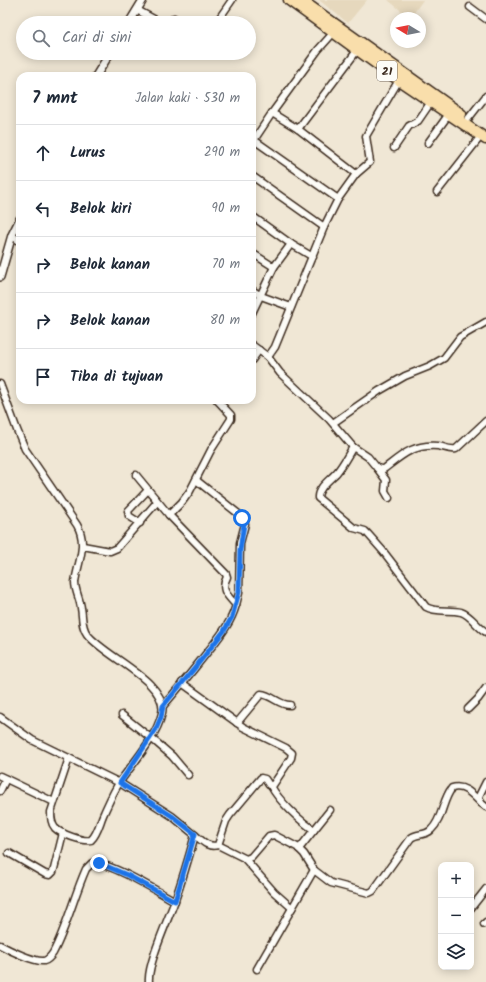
<!DOCTYPE html>
<html lang="id">
<head>
<meta charset="utf-8">
<style>
  body { margin:0; font-family:Kalam,sans-serif; background:#f6f6f7; color:#1f2937 }
  .controls { position:absolute; right:12px; bottom:12px; display:grid; overflow:hidden; border-radius:8px; box-shadow:0 2px 10px #0003 }
  .controls button { width:36px; height:36px; display:grid; place-items:center; padding:0; border:0; border-bottom:1px solid #e0e1e3; background:#fff; color:#1f2937; font:20px sans-serif }
  .compass { position:absolute; left:390px; top:12px; width:36px; height:36px; border-radius:50%; background:#fff; box-shadow:0 2px 10px #0003; rotate:280deg }
  .stop { position:absolute; width:12px; height:12px; margin:-9px; border:3px solid #1a73e8; border-radius:50%; background:#fff }
  .stop.end { background:#1a73e8; border-color:#fff; box-shadow:0 1px 4px #0008 }
  .list { margin:0; padding:0; list-style:none }
  h2 { display:flex; justify-content:space-between; align-items:center; height:52px; margin:0; padding:0 16px; font-size:17px }
  h2 small { font-size:13px; font-weight:400; color:#747a83 }
  .list li { display:grid; grid-template-columns:26px 1fr auto; gap:12px; align-items:center; box-sizing:border-box; height:56px; padding:0 16px; border-top:1px solid #e0e1e3 }
  .list b { display:block; font-size:15px; white-space:nowrap }
  .list em { font-size:13px; font-style:normal; color:#747a83 }
  .icon { flex:none; width:22px; height:22px; fill:none; stroke:currentColor; stroke-width:2; stroke-linecap:round; stroke-linejoin:round }
  .map { position:relative; flex:none; width:486px; height:982px; overflow:hidden }
  .search { position:absolute; background:#fff; box-shadow:0 2px 10px #0003; left:16px; top:16px; width:240px; height:44px; display:flex; align-items:center; gap:10px; box-sizing:border-box; padding:0 14px; border-radius:22px; color:#747a83; font-size:15px }
  .panel { position:absolute; background:#fff; box-shadow:0 2px 10px #0003; left:16px; top:72px; width:240px; height:332px; border-radius:12px }
  .map>svg:first-child { display:block }
</style>
</head>
<body>
<div class="map">
<svg width="486" height="982" viewBox="0 0 486 982">
  <rect width="100%" height="100%" fill="#f0e7d5"/>
  <filter id="ink" filterUnits="userSpaceOnUse"><feTurbulence type="fractalNoise" baseFrequency=".025" numOctaves="2"/><feDisplacementMap in="SourceGraphic" scale="8" xChannelSelector="R" yChannelSelector="G"/><feConvolveMatrix kernelMatrix="1 2 1 2 8 2 1 2 1" color-interpolation-filters="sRGB"/></filter>
  <g filter="url(#ink)">
    <g fill="#e6d8bd">
      <polygon points="319,0 367,0 348,23"/>
      <polygon points="388,0 423,0 410,18"/>
    </g>
    <g fill="none" stroke-linecap="round" stroke-linejoin="round">
      <defs>
        <g id="minor">
          <polyline points="470,7 486,19"/>
          <polyline points="137,10 161,23"/>
          <polyline points="170,23 174,18"/>
          <polyline points="216,23 232,0"/>
          <polyline points="272,113 298,129 356,174"/>
          <polyline points="468,119 486,96"/>
          <polyline points="298,129 359,48"/>
          <polyline points="254,140 338,199"/>
          <polyline points="252,143 272,113 318,50 335,31"/>
          <polyline points="428,143 449,114"/>
          <polyline points="394,148 409,126 418,121 431,102"/>
          <polyline points="252,176 324,227"/>
          <polyline points="437,192 481,136"/>
          <polyline points="252,216 291,244 313,257"/>
          <polyline points="12,235 20,242"/>
          <polyline points="252,253 274,267"/>
          <polyline points="252,290 261,296 291,307"/>
          <polyline points="252,313 274,267 291,244"/>
          <path d="M252,345L268,357L280,373L329,419L353,447L368,457L377,468L381,469H384C402,455 413,444 438,446C444,447 449,450 456,449L486,421"/>
          <polyline points="268,357 275,347 324,227 338,199 356,174 370,162 366,136 399,80"/>
          <polyline points="252,360 259,350"/>
          <path d="M0,384L17,430L25,449L77,525C88,544 78,562 75,582C75,591 80,599 81,608C83,618 81,626 87,634C103,656 169,682 162,713C157,736 135,761 121,780C114,790 109,802 104,813C100,821 98,834 91,840C83,842 61,834 55,828C51,823 51,818 51,812L69,758"/>
          <polyline points="333,423 379,391 405,376 430,366 444,358 460,337 486,322"/>
          <path d="M353,447C348,455 343,465 337,472C331,479 317,488 318,498L354,528L365,531L368,534L383,551L426,607C436,613 450,609 461,612C471,615 477,627 486,632"/>
          <polyline points="377,468 386,480 385,491 389,498"/>
          <path d="M136,475L169,515L226,574L227,577C220,590 227,595 236,605C231,623 220,636 209,650C194,669 179,688 163,706"/>
          <polyline points="196,480 240,515 242,518 245,524 240,543 239,593 236,605"/>
          <polyline points="169,515 182,502 190,491 211,450 231,419 231,415 217,400"/>
          <polyline points="140,523 129,516 128,511 148,490"/>
          <polyline points="83,546 110,551 117,548 157,502"/>
          <path d="M182,683L243,727L286,748L292,753L291,758L273,785H269L265,779L261,778L230,815L226,821L218,845C208,848 202,841 195,835"/>
          <polyline points="468,709 478,699 486,688"/>
          <polyline points="122,715 157,743 172,756 188,775"/>
          <path d="M0,717L32,740L120,783L172,816L195,835C189,857 182,881 174,903C168,920 147,965 149,982"/>
          <path d="M237,723L261,694C272,695 279,705 290,705"/>
          <polyline points="0,776 54,802"/>
          <polyline points="486,782 479,796 481,803 486,807"/>
          <path d="M271,786C279,801 299,820 314,830L330,810"/>
          <polyline points="0,791 6,779"/>
          <path d="M218,845L246,859L251,857L269,836L274,835L297,847L304,854L314,870L331,883L369,893L373,891L411,838C417,833 425,836 431,830C443,819 442,800 452,788C464,784 473,795 481,803"/>
          <polyline points="299,849 314,830"/>
          <polyline points="9,853 45,874 50,875 53,872 54,869 63,833"/>
          <polyline points="245,859 274,892 292,908"/>
          <polyline points="471,908 486,889"/>
          <polyline points="484,924 486,922"/>
          <path d="M0,945C9,950 34,962 44,961C48,960 51,956 53,953C67,926 74,896 86,869L92,863C110,862 157,891 175,901"/>
          <polyline points="257,969 314,870"/>
        </g>
        <g id="tertiary">
          <polyline points="129,23 143,0"/>
          <polyline points="96,76 110,53"/>
          <polyline points="0,277 12,235 20,219"/>
        </g>
        <g id="trunk">
          <polyline points="289,0 399,80 486,139"/>
          <polyline points="301,0 461,114"/>
        </g>
      </defs>
      <use href="#minor" stroke="#3b2a1e" stroke-width="9"/>
      <use href="#tertiary" stroke="#3b2a1e" stroke-width="10"/>
      <use href="#trunk" stroke="#3b2a1e" stroke-width="13"/>
      <use href="#minor" stroke="#fdfcf7" stroke-width="6"/>
      <use href="#tertiary" stroke="#fdfcf7" stroke-width="7"/>
      <use href="#trunk" stroke="#f9deab" stroke-width="10"/>
    </g>
  </g>
  <g fill="none" stroke-linecap="round" stroke-linejoin="round" filter="url(#ink)">
    <polyline stroke="#1a73e8" stroke-width="5" points="99,863 127,875 175,901 195,834 172,816 120,783 156,729 161,717 163,706 194,669 224,631 232,617 239,592 240,550 244,524 242,518"/>
  </g>
  <g text-anchor="middle" dominant-baseline="central" stroke-width="3.5" stroke-linejoin="round" paint-order="stroke">
    <rect fill="#fdfcf7" stroke="#75695f" stroke-width="1" x="377" y="61" width="20" height="20" rx="3"/>
    <g font-size="12" font-weight="bold" fill="#3b2a1e">
      <text x="387" y="71">21</text>
    </g>
  </g>
</svg>
<div class="controls">
<button>+</button>
<button>−</button>
<button><svg class="icon" aria-label="layers" viewBox="0 0 24 24"><path d="M12 4l9 5-9 5-9-5zM3 14l9 5 9-5"/></svg></button>
</div>
<svg class="compass" viewBox="-18 -18 36 36"><path d="M0-13l5 13h-10z" fill="#e53935"/><path d="M0 13l5-13h-10z" fill="#747a83"/></svg>
<div class="stop" style="left:242px;top:518px"></div>
<div class="stop end" style="left:99px;top:863px"></div>
<div class="search"><svg class="icon" aria-label="search" viewBox="0 0 24 24"><circle cx="10" cy="10" r="6"/><path d="M15 15l6 6"/></svg>Cari di sini</div>
<section class="panel">
<h2>7 mnt<small>Jalan kaki · 530 m</small></h2>
<ul class="list">
<li><svg class="icon" aria-label="ahead" viewBox="0 0 24 24"><path d="M12 20V5M6 11l6-6 6 6"/></svg><div><b>Lurus</b></div><em>290 m</em></li>
<li><svg class="icon" aria-label="left" viewBox="0 0 24 24"><path d="M17 20v-9H6M10 6l-5 5 5 5"/></svg><div><b>Belok kiri</b></div><em>90 m</em></li>
<li><svg class="icon" aria-label="right" viewBox="0 0 24 24"><path d="M7 20v-9h11M14 6l5 5-5 5"/></svg><div><b>Belok kanan</b></div><em>70 m</em></li>
<li><svg class="icon" aria-label="right" viewBox="0 0 24 24"><path d="M7 20v-9h11M14 6l5 5-5 5"/></svg><div><b>Belok kanan</b></div><em>80 m</em></li>
<li><svg class="icon" aria-label="arrive" viewBox="0 0 24 24"><path d="M6 21V4h12l-3 4 3 4H6"/></svg><div><b>Tiba di tujuan</b></div></li>
</ul>
</section>
</div>
</body>
</html>
